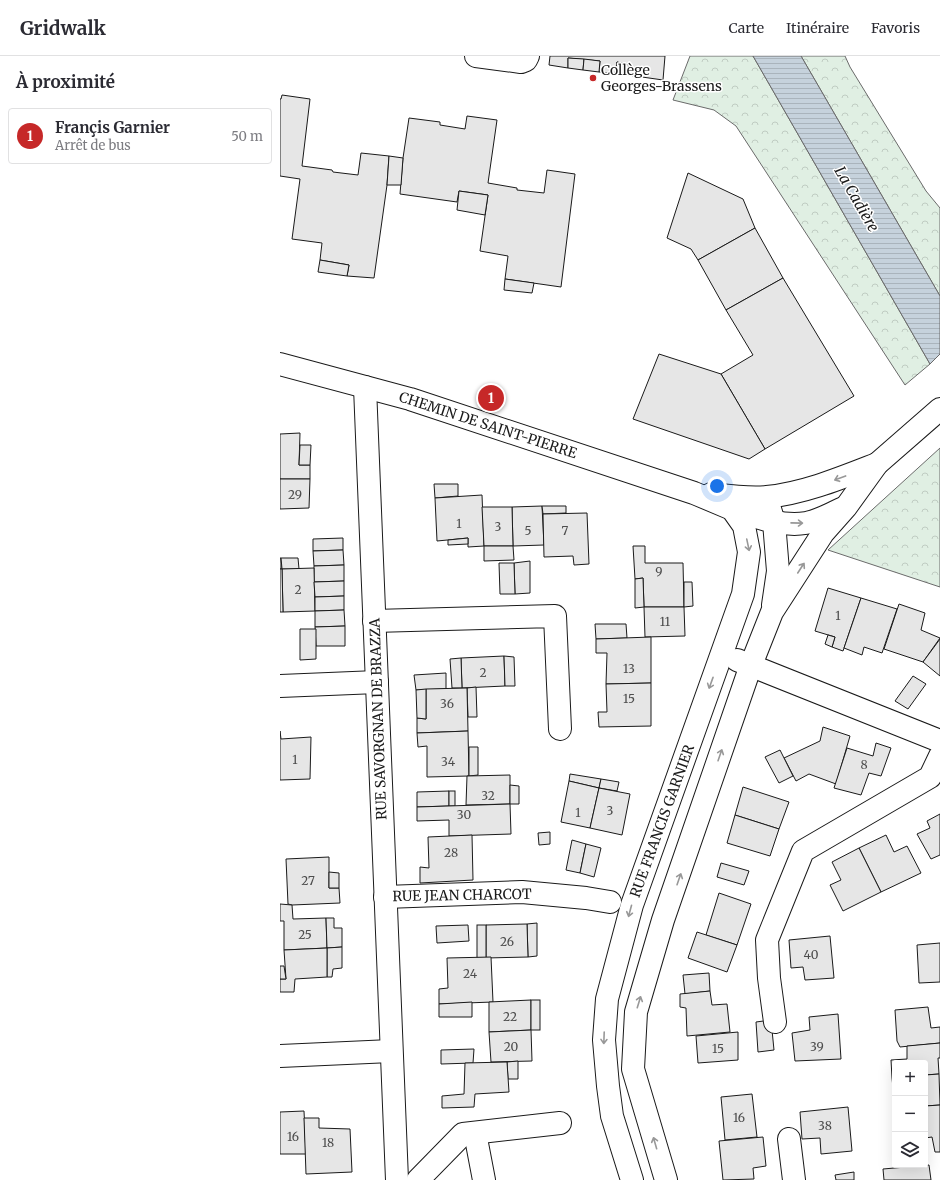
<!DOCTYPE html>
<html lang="fr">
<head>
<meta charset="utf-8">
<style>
  body { margin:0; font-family:Merriweather,serif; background:#f7f7f7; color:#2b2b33 }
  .controls { position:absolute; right:12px; bottom:12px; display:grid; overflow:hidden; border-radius:4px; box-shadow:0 4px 16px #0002 }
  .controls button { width:36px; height:36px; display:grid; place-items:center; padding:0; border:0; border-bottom:1px solid #e1e1e2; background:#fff; color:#2b2b33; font:20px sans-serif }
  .you { position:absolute; left:437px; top:430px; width:14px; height:14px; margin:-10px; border:3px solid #fff; border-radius:50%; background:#1a73e8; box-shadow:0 0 0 6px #1a73e833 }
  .badge { display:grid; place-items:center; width:26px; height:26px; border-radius:50%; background:#c62828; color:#fff; font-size:13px; font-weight:700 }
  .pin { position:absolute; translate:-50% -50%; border:2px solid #fff; box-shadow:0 1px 4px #0006 }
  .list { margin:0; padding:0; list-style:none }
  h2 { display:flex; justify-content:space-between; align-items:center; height:52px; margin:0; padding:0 16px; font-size:17px }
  h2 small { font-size:13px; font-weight:400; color:#7c7c81 }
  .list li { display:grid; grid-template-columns:26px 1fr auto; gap:12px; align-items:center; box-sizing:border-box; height:56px; margin:0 8px 8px; padding:0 8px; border:1px solid #e1e1e2; border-radius:4px }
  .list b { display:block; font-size:15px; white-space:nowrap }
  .list p { margin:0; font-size:13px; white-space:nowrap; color:#7c7c81 }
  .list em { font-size:13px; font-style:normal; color:#7c7c81 }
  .icon { flex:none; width:22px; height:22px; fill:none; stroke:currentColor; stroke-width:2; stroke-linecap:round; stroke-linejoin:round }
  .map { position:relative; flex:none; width:660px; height:1124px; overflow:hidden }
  header { display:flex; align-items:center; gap:24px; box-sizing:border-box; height:56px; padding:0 20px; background:#fff; border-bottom:1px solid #e1e1e2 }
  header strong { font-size:19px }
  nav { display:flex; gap:22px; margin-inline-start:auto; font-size:14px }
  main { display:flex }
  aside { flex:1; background:#fff }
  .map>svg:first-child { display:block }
</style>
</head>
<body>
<header>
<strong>Gridwalk</strong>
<nav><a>Carte</a><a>Itinéraire</a><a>Favoris</a></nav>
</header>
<main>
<aside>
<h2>À proximité<small></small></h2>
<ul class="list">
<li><span class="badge">1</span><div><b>Françis Garnier</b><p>Arrêt de bus</p></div><em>50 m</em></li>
</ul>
</aside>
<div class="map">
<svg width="660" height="1124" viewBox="0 0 660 1124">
  <defs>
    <pattern id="forest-crowns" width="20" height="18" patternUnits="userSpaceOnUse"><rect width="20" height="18" fill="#e0efe3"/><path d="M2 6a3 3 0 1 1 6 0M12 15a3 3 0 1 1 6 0" fill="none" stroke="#c0ccc2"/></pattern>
    <pattern id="water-rules" width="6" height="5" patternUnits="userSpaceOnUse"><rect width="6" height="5" fill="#c6d2dc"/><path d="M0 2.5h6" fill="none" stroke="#aab4bc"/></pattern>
  </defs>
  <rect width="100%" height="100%" fill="#fff"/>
  <g fill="url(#forest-crowns)" stroke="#6a6a6a">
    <polygon points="410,0 473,0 650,308 625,329 456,70 434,54 393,44"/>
    <polygon points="521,0 565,0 570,11 646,135 660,152 660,240"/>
    <polygon points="660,392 660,531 548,494"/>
  </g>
  <polygon fill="url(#water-rules)" stroke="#6a6a6a" points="473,0 521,0 660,240 660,298 650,308"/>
  <g fill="#e6e6e6" stroke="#1a1a1a">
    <polygon points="270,0 385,0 383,24 348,19 349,9 337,6 335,18 319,16 320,5 288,2 288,12 269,9"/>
    <polygon points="288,2 304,3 303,14 288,12"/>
    <polygon points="304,3 320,5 319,16 303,14"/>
    <polygon points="337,6 349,9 348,19 335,18"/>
    <polygon points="2,39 30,43 22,110 52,114 53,116 78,119 81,97 109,100 107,129 94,222 67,220 69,209 40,204 42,187 12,183 20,123 0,120 0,43 1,43"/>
    <polygon points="187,60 217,64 208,127 237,132 237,134 264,137 267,114 295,118 281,231 225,223 228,200 200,195 208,139 179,135 177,146 120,138 123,102 129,62 160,66 160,69 185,73"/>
    <polygon points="109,100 123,102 121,129 107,129"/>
    <polygon points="408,117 463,143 475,172 418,204 411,193 387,182"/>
    <polygon points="179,135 208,139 205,159 177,154"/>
    <polygon points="475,172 503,222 446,254 418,204"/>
    <polygon points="40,204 69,209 67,220 38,216"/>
    <polygon points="503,222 574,340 485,393 441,318 473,299 446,254"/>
    <polygon points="225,223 254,227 252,237 224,234"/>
    <polygon points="379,298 441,318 485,393 469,403 353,363"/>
    <polygon points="20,377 19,409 30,409 30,423 0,423 0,378"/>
    <polygon points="20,389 31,389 30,409 19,409"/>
    <polygon points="0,423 30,423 29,452 0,453"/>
    <polygon points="154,428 178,428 178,440 155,442"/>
    <polygon points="202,439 204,490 188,491 188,482 157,485 155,442"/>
    <polygon points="262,450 264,489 233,490 232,451"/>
    <polygon points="262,450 286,450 286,457 263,458"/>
    <polygon points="202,451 232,451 233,490 204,490"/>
    <polygon points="307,457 309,508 294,509 293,500 264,501 263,458"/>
    <polygon points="63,482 63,494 33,495 33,483"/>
    <polygon points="188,482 188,488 168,489 168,484"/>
    <polygon points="204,490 233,490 234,504 204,505"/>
    <polygon points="353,490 365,490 365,507 403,507 404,551 364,551 363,522 355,523"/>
    <polygon points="63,494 64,509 34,510 33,495"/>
    <polygon points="0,502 1,502 2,513 0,513"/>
    <polygon points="1,502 18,502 19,513 2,513"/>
    <polygon points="250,505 250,537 235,538 234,507"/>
    <polygon points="219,507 234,507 235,538 220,538"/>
    <polygon points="64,509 64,525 34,526 34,510"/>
    <polygon points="34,512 35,555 3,556 2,513"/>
    <polygon points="0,513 2,513 3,556 0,556"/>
    <polygon points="363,522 364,551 355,552 355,523"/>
    <polygon points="64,525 64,540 35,541 34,526"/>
    <polygon points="404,526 412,526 413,550 404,551"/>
    <polygon points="548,532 581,542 563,595 552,591 555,581 535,575"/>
    <polygon points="64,540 64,554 35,555 35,541"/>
    <polygon points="581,542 617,553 602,597 584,591 582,599 564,592"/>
    <polygon points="619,548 645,557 641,574 660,582 643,606 604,593"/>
    <polygon points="364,551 404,551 405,580 365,581"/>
    <polygon points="64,554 65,570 35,571 35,555"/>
    <polygon points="315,568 346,568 347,582 316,583"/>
    <polygon points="65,570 65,590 36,590 35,571"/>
    <polygon points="20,573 36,573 36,603 20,604"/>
    <polygon points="548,579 555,581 552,591 545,588"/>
    <polygon points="371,581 371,627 326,628 327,597 316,597 316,583"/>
    <polygon points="660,583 660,620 643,606"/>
    <polygon points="224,600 225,630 182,632 181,602"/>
    <polygon points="224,600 234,601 235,630 225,630"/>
    <polygon points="181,602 182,632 172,632 170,603"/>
    <polygon points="166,617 166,633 136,634 134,619"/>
    <polygon points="633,620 646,628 628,653 615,645"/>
    <polygon points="371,627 371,670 319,671 318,656 327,656 326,628"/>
    <polygon points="196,631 197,661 188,661 187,632"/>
    <polygon points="187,632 188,675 137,677 137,662 146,663 146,633"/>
    <polygon points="146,633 146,663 137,662 136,634"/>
    <polygon points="543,671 570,680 556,728 529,718 516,725 504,702 540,685"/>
    <polygon points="0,675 1,683 31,681 30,723 0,724"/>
    <polygon points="188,675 189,720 147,721 147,690 138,691 137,677"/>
    <polygon points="596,687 611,692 601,720 589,717 581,739 554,732 567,692 593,700"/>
    <polygon points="189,691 198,691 198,719 189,720"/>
    <polygon points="500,694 513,720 499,727 485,701"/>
    <polygon points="290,718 321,723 319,732 289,725"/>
    <polygon points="230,719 230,748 186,749 187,720"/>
    <polygon points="321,723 339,726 337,735 319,732"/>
    <polygon points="289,725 319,732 310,772 281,766"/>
    <polygon points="230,729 239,730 239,748 230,748"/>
    <polygon points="463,731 509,746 499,773 455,759"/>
    <polygon points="319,732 350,738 342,779 310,772"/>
    <polygon points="169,735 169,750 137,751 137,736"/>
    <rect x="169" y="735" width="6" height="15"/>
    <polygon points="230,748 231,778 169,780 169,764 137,765 137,751"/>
    <polygon points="660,758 660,799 651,803 637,778 650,772 647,765"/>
    <polygon points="455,759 499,773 490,800 447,787"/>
    <polygon points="270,776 270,788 259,789 258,777"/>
    <polygon points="192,779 193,824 140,827 140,811 149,812 148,781"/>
    <polygon points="606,779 614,796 627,790 641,817 601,836 579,792"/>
    <polygon points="292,784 306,788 300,817 286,814"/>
    <polygon points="306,788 321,792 314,821 300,817"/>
    <polygon points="579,792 601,836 563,855 550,829 561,824 552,806"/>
    <polygon points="49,801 49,832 59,832 60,847 12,849 8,848 6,803"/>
    <polygon points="441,807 469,815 464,829 437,821"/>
    <polygon points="49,816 59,817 59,832 49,832"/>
    <polygon points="439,837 471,848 457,889 426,879"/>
    <polygon points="0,848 12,849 13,863 46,862 47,892 4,894 4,865 0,865"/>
    <polygon points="46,862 54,862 54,872 62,872 62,891 47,892"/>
    <polygon points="257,867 257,900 248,901 247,868"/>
    <polygon points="247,868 248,901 206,902 206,869"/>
    <polygon points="188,869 189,885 157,887 156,870"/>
    <rect x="197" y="869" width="9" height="33"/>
    <polygon points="417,876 457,889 447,916 408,902"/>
    <polygon points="550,880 554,922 525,924 523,911 511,912 509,884"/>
    <polygon points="660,887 660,926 639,927 637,889"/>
    <polygon points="62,891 62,912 53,913 52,921 47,921 47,892"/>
    <polygon points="47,892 47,921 15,923 14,936 0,936 0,923 6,923 4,894"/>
    <polygon points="211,901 213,946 159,948 159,933 168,932 167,902"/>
    <polygon points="0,910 4,910 6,923 0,923"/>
    <polygon points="429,917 430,935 405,938 403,919"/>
    <polygon points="430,935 432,949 447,948 450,976 407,980 406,952 400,951 400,938"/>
    <polygon points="251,944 251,974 209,976 209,946"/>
    <rect x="251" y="944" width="9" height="30"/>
    <polygon points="192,946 192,961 159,961 159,948"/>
    <polygon points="648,951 651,972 660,971 660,987 620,991 617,985 615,954"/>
    <polygon points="558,958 561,1003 515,1005 512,977 530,974 529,961"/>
    <polygon points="491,964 494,994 478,996 476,966"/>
    <polygon points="251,974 252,1005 211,1006 209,976"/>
    <polygon points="458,976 458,1004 418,1007 416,980"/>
    <polygon points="660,987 660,1002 658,1002 659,1018 645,1019 645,1007 615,1007 615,1022 612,1022 611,1004 627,1003 627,990"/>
    <polygon points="194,993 193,1007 161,1008 161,994"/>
    <polygon points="238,1005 238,1023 228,1023 227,1006"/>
    <polygon points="227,1006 229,1036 195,1038 194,1051 162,1052 162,1040 184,1038 185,1007"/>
    <polygon points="659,1018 660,1049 645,1050 645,1019"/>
    <polygon points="612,1022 615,1022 615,1042 614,1042"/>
    <polygon points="472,1038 477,1081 445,1084 441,1041"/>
    <polygon points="660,1049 660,1096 655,1096 652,1081 645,1082 645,1050"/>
    <polygon points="568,1051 572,1095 541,1098 540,1082 522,1083 520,1056"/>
    <polygon points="24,1055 26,1098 0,1098 0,1056"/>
    <polygon points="24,1062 39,1062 39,1072 70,1073 72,1116 26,1118"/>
    <polygon points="483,1081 486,1110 473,1112 474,1123 443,1124 439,1085"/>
    <polygon points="649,1109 651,1124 604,1124 603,1113"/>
    <polygon points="574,1116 574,1124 556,1124 555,1119"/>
  </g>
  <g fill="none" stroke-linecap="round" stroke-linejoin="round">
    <defs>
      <g id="minor">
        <polyline points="196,0 241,6 246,4 248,0"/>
        <polyline points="0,308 130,343 414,437 452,453 464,470 469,496 463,538 352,849 327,943 324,984 328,1030 332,1060 352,1124"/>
        <polyline points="85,331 117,1124"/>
        <path d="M431,438C448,440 470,443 487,441C525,437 561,422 597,408"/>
        <path d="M452,453C476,461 501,471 526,467C538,465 549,459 561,453"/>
        <polyline points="490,453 494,466 498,515 493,549"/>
        <polyline points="94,565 275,560 280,673"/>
        <polyline points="457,604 660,685"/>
        <polyline points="0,630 97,626"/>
        <polyline points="105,841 242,836 306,842 330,846"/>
        <polyline points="495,966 489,922 487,884 523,795 650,721 660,700"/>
        <polyline points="0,1000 111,995"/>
        <polyline points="195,1077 204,1124"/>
        <polyline points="509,1083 514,1124"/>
        <polyline points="138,1124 183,1078 280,1067"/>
        <polyline points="386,1124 353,1013 356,956 383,864 471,609 492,556 543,477 566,451 597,408 660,353"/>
      </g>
    </defs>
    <use href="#minor" stroke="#1a1a1a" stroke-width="24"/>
    <use href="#minor" stroke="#fff" stroke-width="22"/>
  </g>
  <defs><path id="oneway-shaft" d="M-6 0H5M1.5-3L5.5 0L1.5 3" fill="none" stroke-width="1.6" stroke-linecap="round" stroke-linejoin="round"/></defs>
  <g stroke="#989898">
    <use href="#oneway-shaft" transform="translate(560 422) rotate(160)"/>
    <use href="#oneway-shaft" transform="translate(517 467) rotate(1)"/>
    <use href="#oneway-shaft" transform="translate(468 489) rotate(78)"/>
    <use href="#oneway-shaft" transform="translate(521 512) rotate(-57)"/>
    <use href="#oneway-shaft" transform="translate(431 627) rotate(110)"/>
    <use href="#oneway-shaft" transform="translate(440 699) rotate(-71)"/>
    <use href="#oneway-shaft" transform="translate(399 823) rotate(-71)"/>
    <use href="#oneway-shaft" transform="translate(350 855) rotate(105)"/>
    <use href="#oneway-shaft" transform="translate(359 946) rotate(-73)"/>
    <use href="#oneway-shaft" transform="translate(324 982) rotate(92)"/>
    <use href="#oneway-shaft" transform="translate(375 1087) rotate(-106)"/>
  </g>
  <circle fill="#c62828" stroke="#fff" stroke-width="1.5" cx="313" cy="22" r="4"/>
  <g text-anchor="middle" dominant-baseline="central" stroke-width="3" stroke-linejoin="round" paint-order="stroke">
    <g font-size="12" fill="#4d4d4d">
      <text x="15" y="438">29</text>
      <text x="179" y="467">1</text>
      <text x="218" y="470">3</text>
      <text x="248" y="474">5</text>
      <text x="285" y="474">7</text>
      <text x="379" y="515">9</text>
      <text x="18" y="533">2</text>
      <text x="558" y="559">1</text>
      <text x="385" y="565">11</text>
      <text x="349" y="612">13</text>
      <text x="203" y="616">2</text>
      <text x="349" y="642">15</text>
      <text x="167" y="647">36</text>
      <text x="15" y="703">1</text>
      <text x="168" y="705">34</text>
      <text x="584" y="708">8</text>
      <text x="208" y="739">32</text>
      <text x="330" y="754">3</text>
      <text x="298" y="756">1</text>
      <text x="184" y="758">30</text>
      <text x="171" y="796">28</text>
      <text x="28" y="824">27</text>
      <text x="25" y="878">25</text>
      <text x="227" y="885">26</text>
      <text x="531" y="898">40</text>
      <text x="190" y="917">24</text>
      <text x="230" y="960">22</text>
      <text x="231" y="990">20</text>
      <text x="537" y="990">39</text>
      <text x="438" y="992">15</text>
      <text x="459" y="1061">16</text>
      <text x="545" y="1069">38</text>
      <text x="13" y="1080">16</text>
      <text x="48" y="1086">18</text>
    </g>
    <g font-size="14" fill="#1a1a1a" stroke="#fff" text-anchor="start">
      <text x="321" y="14">Collège<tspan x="321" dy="16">Georges-Brassens</tspan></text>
    </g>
    <g font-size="14" fill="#1a1a1a" stroke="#fff">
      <text transform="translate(208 369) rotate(18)">CHEMIN DE SAINT-PIERRE</text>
      <text transform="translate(98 663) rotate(-92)">RUE SAVORGNAN DE BRAZZA</text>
      <text transform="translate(382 765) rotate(-70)">RUE FRANCIS GARNIER</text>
      <text transform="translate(182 839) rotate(-1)">RUE JEAN CHARCOT</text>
    </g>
    <g font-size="15" font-style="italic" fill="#1a1a1a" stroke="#fff">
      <text transform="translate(577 143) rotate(60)">La Cadière</text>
    </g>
  </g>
</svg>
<div class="controls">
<button>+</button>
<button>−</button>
<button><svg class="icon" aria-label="layers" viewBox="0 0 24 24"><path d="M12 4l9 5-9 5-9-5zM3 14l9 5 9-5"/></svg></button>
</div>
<div class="you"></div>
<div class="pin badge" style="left:211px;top:342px">1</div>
</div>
</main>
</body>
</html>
